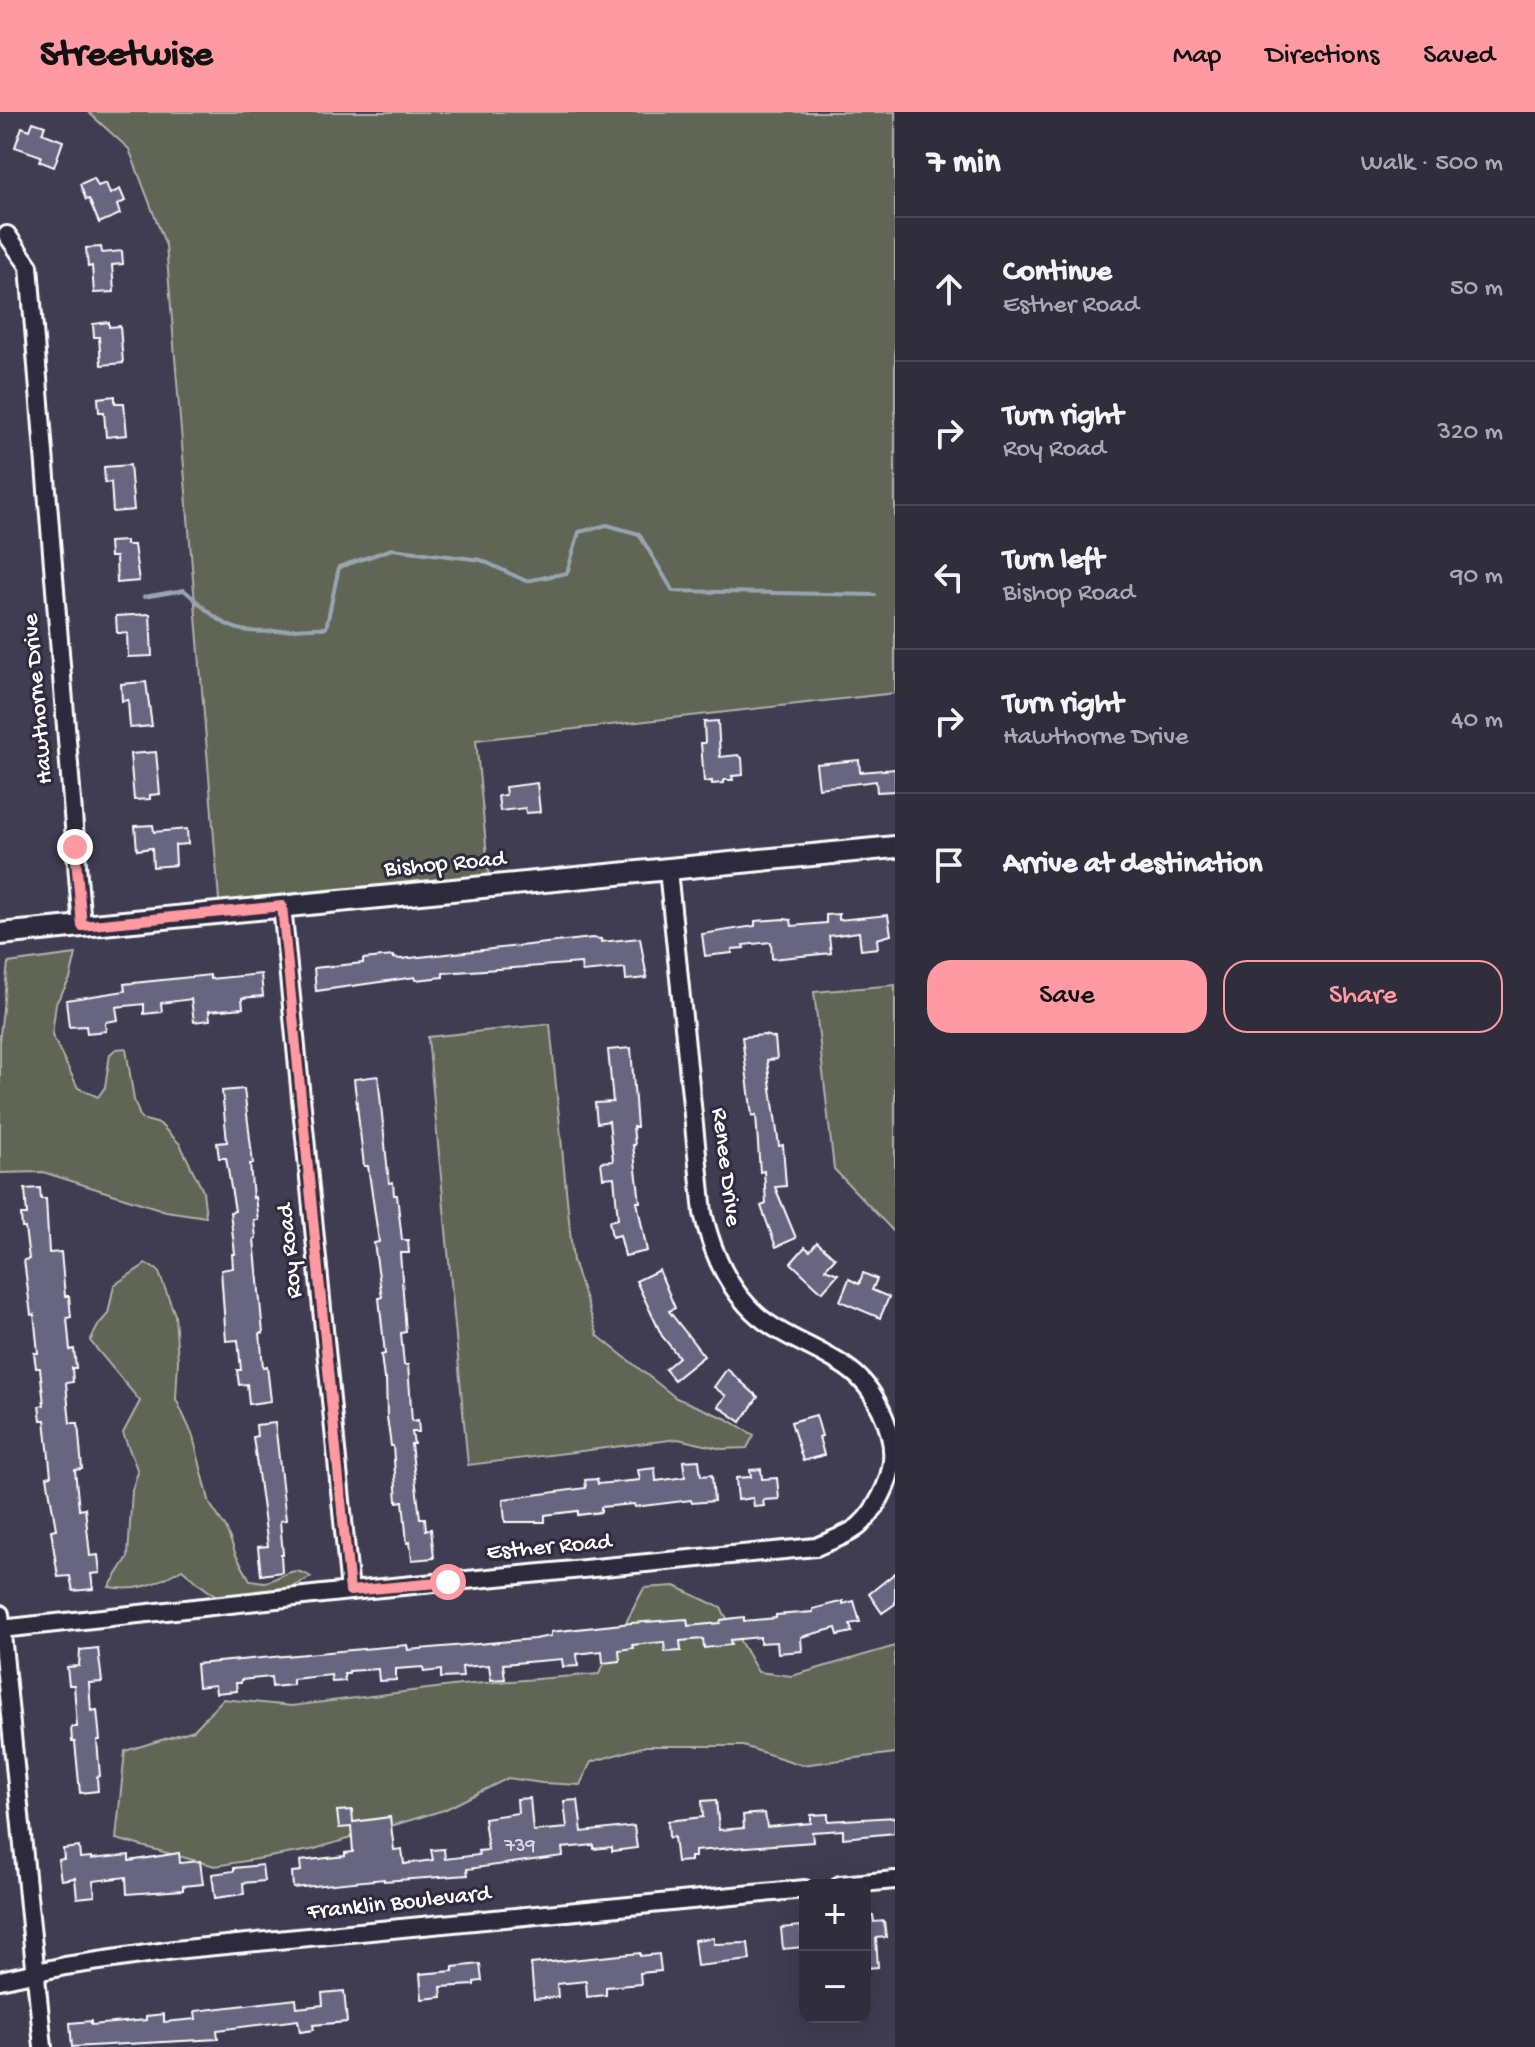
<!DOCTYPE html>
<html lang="en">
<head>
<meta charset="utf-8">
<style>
  body { margin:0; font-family:"Gochi Hand",sans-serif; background:#383544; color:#f1f3f6 }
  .controls { position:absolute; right:24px; bottom:24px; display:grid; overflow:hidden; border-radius:16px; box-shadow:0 8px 32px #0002 }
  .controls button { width:72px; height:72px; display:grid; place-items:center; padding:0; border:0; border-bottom:2px solid #4b4957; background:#302d3d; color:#f1f3f6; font:40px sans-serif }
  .stop { position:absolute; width:24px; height:24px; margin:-18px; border:6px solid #ff9aa2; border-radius:50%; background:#fff }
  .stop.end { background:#ff9aa2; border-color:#fff; box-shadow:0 2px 8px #0008 }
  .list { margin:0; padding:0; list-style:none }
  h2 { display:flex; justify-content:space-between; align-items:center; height:104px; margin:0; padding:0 32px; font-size:34px }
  h2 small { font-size:26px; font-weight:400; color:#a8a8b0 }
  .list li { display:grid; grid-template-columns:52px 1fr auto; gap:24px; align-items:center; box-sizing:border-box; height:144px; padding:0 32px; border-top:2px solid #4b4957 }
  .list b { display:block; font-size:30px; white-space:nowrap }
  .list p { margin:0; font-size:26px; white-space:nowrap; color:#a8a8b0 }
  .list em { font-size:26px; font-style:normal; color:#a8a8b0 }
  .actions { display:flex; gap:16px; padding:24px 32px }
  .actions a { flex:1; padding:18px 0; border:2px solid #ff9aa2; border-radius:24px; text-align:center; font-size:28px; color:#ff9aa2 }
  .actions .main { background:#ff9aa2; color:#111 }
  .icon { flex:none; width:44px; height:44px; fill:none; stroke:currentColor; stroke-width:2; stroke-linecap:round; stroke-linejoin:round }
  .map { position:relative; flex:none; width:895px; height:1935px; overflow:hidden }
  header { display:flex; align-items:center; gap:48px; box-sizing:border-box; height:112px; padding:0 40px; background:#ff9aa2; color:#111 }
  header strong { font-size:38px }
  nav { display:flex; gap:44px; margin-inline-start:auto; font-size:28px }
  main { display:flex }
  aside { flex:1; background:#302d3d }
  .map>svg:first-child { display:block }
</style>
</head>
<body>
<header>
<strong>Streetwise</strong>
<nav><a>Map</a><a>Directions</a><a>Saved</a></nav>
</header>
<main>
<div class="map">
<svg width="895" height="1935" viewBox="0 0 895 1935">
  <rect width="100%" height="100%" fill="#403c51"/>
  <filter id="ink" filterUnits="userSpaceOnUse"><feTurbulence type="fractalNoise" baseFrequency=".0125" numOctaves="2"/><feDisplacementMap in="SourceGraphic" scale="16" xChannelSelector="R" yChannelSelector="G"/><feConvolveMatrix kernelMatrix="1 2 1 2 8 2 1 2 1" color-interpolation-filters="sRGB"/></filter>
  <g filter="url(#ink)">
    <g fill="#606557" stroke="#b0b2ab" stroke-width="2">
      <polygon points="88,0 895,0 895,581 476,628 490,775 220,800 166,134 129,37"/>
      <polygon points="76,842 70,867 56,891 52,923 78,976 98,985 105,975 110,942 116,937 126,936 134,988 141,1007 160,1012 180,1032 203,1079 206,1105 166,1099 43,1060 0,1061 0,923 8,851"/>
      <polygon points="895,873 895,1121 834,1057 814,880"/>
      <polygon points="550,912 573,1149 598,1224 676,1286 727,1307 754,1323 747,1336 722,1337 678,1327 468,1353 428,925"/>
      <path d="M146,1152L158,1158L175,1203L178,1249L176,1287L193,1324L210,1392L226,1416L236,1443L250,1468C251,1468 264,1470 265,1470C283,1467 289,1451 311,1465C286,1480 247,1492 218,1484C206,1480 192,1465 182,1457C156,1472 140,1480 109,1475L128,1445L132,1378L138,1360L123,1321L140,1289L90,1229L99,1212L108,1202L114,1173Z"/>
      <polygon points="675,1474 721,1496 758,1560 792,1564 895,1534 895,1641 802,1653 743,1634 646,1634 591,1650 580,1673 542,1671 508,1666 444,1698 311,1738 215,1754 116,1727 125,1639 194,1618 223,1587 291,1594 460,1573 599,1562 644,1476"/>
    </g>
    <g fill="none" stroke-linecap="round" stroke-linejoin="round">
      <path stroke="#97a5b0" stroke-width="4" d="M144,485L184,478C197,489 212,505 228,513C257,528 295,513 326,516L339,455L392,437L481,448L526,469L567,461L579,420L607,413L639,422L673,479L875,483"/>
    </g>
    <g fill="#686580" stroke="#fff" stroke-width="2">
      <polygon points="33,10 45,14 42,21 63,29 54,55 39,49 41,44 15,35 22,15 30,18"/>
      <polygon points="94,66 98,74 106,71 110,82 120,77 125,89 117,93 120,102 99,111 89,87 86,88 80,72"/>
      <polygon points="101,135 102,141 122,139 123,152 112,153 114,180 94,181 92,154 88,155 86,136"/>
      <polygon points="109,210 109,215 120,214 123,251 101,253 99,225 94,225 93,212"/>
      <polygon points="115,284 115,291 124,291 127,323 106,325 104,300 99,300 98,286"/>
      <polygon points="130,353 134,398 113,400 111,370 105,371 104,355"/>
      <polygon points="126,429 126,433 134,433 139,469 117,471 116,445 110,445 109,430"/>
      <polygon points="150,502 152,544 128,545 127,521 117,521 116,504"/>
      <polygon points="146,570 152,614 130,616 128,588 122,589 121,572"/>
      <polygon points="718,609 720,645 738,643 742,646 743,663 732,664 733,668 724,668 724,671 712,672 712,669 704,670 701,631 705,631 704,610"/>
      <polygon points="156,640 160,682 150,683 150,687 134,688 130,642"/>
      <polygon points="859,648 860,660 895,657 895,679 877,680 876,669 819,676 816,652"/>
      <polygon points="537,671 540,700 526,701 525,696 500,699 498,684 506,683 505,675"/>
      <polygon points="153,713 154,720 187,717 188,732 175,733 176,753 153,755 152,736 137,738 135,714"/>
      <polygon points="839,802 839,808 888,803 891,823 877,827 878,836 861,838 859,820 829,824 831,841 772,847 771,830 743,833 744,836 732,837 732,841 705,844 702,822 755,814 755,809 784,807 791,808 792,814 826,811 826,803"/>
      <polygon points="592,826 601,827 601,830 640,826 647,866 626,868 625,856 582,860 581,851 443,861 443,865 416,868 415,865 316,879 314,856 363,851 363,847 393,844 393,846 401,847"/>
      <polygon points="261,862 263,884 242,886 243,896 209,899 210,908 194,910 191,887 161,891 162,900 144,902 144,892 116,895 118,908 105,910 106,919 87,921 86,914 69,915 66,888 125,879 124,872 210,863 210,867"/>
      <polygon points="764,923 775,926 777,947 767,948 779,1034 783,1033 786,1074 775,1075 796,1126 776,1135 761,1094 766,1092 764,1059 760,1060 756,1003 752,1004 742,925"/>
      <polygon points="631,936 637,1015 633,1015 635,1033 633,1033 640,1090 637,1090 647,1139 625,1144 620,1123 612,1125 609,1109 618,1107 614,1065 603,1066 601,1050 613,1049 609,1009 597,1011 595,991 613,990 608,938"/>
      <polygon points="378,964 389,1071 393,1070 394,1083 397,1083 402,1128 408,1128 409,1141 400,1141 406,1220 401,1221 404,1253 408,1253 412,1309 418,1308 419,1320 412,1320 414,1332 411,1332 420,1406 425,1406 426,1418 431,1417 434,1446 412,1448 410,1430 407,1431 403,1389 397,1390 393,1334 391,1334 387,1305 386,1267 384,1267 381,1243 385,1242 379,1186 382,1185 374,1131 379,1130 368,1054 364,1054 354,967"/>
      <polygon points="244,977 253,1052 250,1052 253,1086 255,1085 258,1108 254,1108 256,1126 254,1127 263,1221 260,1221 263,1255 267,1254 271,1289 249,1292 247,1272 239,1273 237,1258 241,1258 238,1228 226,1229 221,1158 233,1156 232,1142 235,1142 230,1100 235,1099 226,1046 219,1046 217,1031 227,1030 222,979"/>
      <polygon points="40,1076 41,1087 46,1087 49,1141 61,1140 65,1184 69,1184 71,1205 67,1206 70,1238 74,1237 76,1256 72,1256 73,1270 66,1271 70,1311 78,1311 82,1357 75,1358 79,1397 85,1396 90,1444 98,1443 100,1461 91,1462 93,1477 73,1479 70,1464 58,1465 53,1432 51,1418 56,1417 47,1365 51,1364 45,1308 41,1308 39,1294 44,1293 40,1256 36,1256 34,1241 38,1241 34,1202 31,1203 24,1148 29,1147 25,1116 22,1116 21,1103 27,1103 25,1077"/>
      <polygon points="817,1130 835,1146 825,1157 838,1162 822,1180 791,1151 805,1135 810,1139"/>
      <polygon points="659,1158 675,1196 669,1199 704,1244 674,1268 665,1257 679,1245 662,1224 636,1169"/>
      <polygon points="863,1161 877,1167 872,1178 889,1185 880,1206 840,1189 849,1167 859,1172"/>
      <polygon points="727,1257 758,1285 741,1310 718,1294 726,1284 714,1275"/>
      <polygon points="816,1303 822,1324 819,1325 824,1343 803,1349 791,1310"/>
      <polygon points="275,1311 286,1408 280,1409 283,1442 281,1442 282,1460 261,1463 258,1435 268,1434 253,1325 257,1324 256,1313"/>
      <polygon points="699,1348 701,1364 712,1363 714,1389 692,1391 691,1388 635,1395 634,1392 601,1395 601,1400 578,1403 578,1399 545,1403 545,1410 505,1410 503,1387 586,1376 585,1368 597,1367 598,1372 640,1368 638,1358 655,1356 656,1369 685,1365 683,1349"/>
      <polygon points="761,1357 762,1367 777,1366 779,1387 763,1388 764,1394 754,1395 753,1386 738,1388 736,1366 751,1365 750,1358"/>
      <polygon points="895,1461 895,1492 882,1501 869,1482"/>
      <polygon points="843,1489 843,1492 854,1489 860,1510 850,1512 852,1520 838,1523 836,1516 801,1525 802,1539 778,1541 777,1530 760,1531 760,1525 730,1528 731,1533 704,1536 703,1527 680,1529 681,1539 665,1540 664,1530 632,1533 633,1536 619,1538 620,1549 603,1551 602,1539 577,1542 578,1554 563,1555 562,1547 503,1552 505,1567 491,1568 489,1553 462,1555 463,1565 441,1566 441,1558 424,1560 423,1555 396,1557 396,1568 379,1569 378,1557 349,1559 349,1562 344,1562 345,1569 332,1570 331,1563 293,1567 293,1573 272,1575 271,1565 241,1568 241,1571 236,1571 237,1579 216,1581 215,1573 198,1575 196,1552 407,1533 408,1538 477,1532 534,1527 551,1524 551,1520 631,1511 687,1507 688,1514 720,1511 721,1508 735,1506 744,1505 744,1509 776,1506 776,1503 813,1500 813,1497"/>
      <polygon points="98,1536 102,1570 89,1571 91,1599 97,1598 100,1628 97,1628 100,1664 97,1665 98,1679 80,1681 75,1630 72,1630 71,1615 77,1615 74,1573 69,1573 67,1555 79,1554 80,1538"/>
      <polygon points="530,1686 533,1719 567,1716 564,1689 578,1688 582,1720 634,1714 637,1736 612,1739 612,1735 594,1737 594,1733 562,1736 563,1744 467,1757 468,1763 384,1769 384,1767 293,1776 292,1760 301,1759 300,1749 345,1744 345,1741 353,1740 351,1715 339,1716 337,1699 352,1698 353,1710 390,1705 394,1738 402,1737 404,1752 433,1748 431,1738 444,1737 445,1747 479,1743 478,1739 488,1738 484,1706 518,1701 517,1687"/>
      <polygon points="716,1688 719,1718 744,1716 743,1703 765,1701 767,1715 811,1711 811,1703 828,1702 828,1709 895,1705 895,1721 843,1726 843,1718 812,1720 813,1730 695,1739 695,1745 690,1745 690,1749 677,1750 674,1725 669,1726 668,1709 703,1705 702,1689"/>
      <polygon points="79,1735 80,1746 91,1745 91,1747 129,1743 129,1749 179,1741 180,1751 200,1749 203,1772 183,1774 183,1778 127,1782 126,1765 93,1769 95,1784 77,1786 75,1766 61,1768 58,1748 64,1747 63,1737"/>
      <polygon points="262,1753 264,1769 243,1771 244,1782 215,1786 212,1762 234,1759 234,1756"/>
      <polygon points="865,1803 873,1803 874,1810 884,1809 886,1825 876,1826 878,1855 865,1856"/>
      <polygon points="801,1814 803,1835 783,1837 781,1816"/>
      <polygon points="714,1826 714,1832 748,1831 750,1848 697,1854 694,1828"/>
      <polygon points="640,1841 640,1844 659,1842 661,1859 640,1861 641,1872 606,1875 606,1883 587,1885 586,1869 557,1872 558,1885 534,1887 531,1852"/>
      <polygon points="480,1852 482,1869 474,1870 474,1873 441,1875 442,1885 422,1887 420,1862 453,1859 453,1855"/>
      <polygon points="344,1879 347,1910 313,1913 314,1918 300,1920 298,1908 217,1918 218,1927 72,1935 70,1911 91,1909 91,1913 146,1908 146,1904 164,1902 164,1910 196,1907 195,1899 296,1887 297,1896 323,1893 322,1881"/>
    </g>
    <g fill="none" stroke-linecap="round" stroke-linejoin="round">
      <defs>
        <g id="minor">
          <polyline points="7,123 29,154 82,814"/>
          <polyline points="282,794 350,1479"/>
          <polyline points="0,1502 43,1935"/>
          <path d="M1,1517L350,1479L816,1435C829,1429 849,1423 860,1413C876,1398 890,1371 892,1349C895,1318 874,1275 850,1258C818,1234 774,1224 747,1193C723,1167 711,1135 703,1101L668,758"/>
          <polyline points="840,1773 895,1768"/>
          <polyline points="0,1868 65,1854 174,1838 805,1777"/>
        </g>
        <polyline id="tertiary" points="0,822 895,735"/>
      </defs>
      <use href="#minor" stroke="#fff" stroke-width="22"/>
      <use href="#tertiary" stroke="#fff" stroke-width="26"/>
      <use href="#minor" stroke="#2f2a3d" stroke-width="16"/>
      <use href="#tertiary" stroke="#2f2a3d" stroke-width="20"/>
    </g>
  </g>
  <g fill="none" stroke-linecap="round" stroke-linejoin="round" filter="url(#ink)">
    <polyline stroke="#ff9aa2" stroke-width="10" points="75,735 82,814 282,794 350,1479 448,1470"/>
  </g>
  <g text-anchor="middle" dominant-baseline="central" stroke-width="6" stroke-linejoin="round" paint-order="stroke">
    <g font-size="20" fill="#d9d8df">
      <text x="520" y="1735">739</text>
    </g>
    <g font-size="24" fill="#fff" stroke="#2f2a3d">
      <text transform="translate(39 587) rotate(-95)">Hawthorne Drive</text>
      <text transform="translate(445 753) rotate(-5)">Bishop Road</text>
      <text transform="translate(725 1055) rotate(83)">Renee Drive</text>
      <text transform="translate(291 1139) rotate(-96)">Roy Road</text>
      <text transform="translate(549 1436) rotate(-5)">Esther Road</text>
      <text transform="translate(399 1792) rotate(-6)">Franklin Boulevard</text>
    </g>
  </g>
</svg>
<div class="controls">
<button>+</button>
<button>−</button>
</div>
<div class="stop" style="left:448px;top:1470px"></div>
<div class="stop end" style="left:75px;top:735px"></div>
</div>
<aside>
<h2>7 min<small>Walk · 500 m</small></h2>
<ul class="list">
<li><svg class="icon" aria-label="ahead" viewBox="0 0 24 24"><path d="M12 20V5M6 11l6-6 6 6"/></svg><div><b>Continue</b><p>Esther Road</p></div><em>50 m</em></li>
<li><svg class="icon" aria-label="right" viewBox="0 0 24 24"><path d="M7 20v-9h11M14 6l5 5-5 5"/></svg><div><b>Turn right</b><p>Roy Road</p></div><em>320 m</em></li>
<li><svg class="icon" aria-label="left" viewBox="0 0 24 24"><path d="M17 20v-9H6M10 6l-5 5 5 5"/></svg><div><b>Turn left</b><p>Bishop Road</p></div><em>90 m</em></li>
<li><svg class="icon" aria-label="right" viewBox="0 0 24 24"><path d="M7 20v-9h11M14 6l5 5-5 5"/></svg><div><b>Turn right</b><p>Hawthorne Drive</p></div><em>40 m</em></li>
<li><svg class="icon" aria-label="arrive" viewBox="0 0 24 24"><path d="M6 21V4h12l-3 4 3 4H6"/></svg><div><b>Arrive at destination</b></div></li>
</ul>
<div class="actions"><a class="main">Save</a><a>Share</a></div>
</aside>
</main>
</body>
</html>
